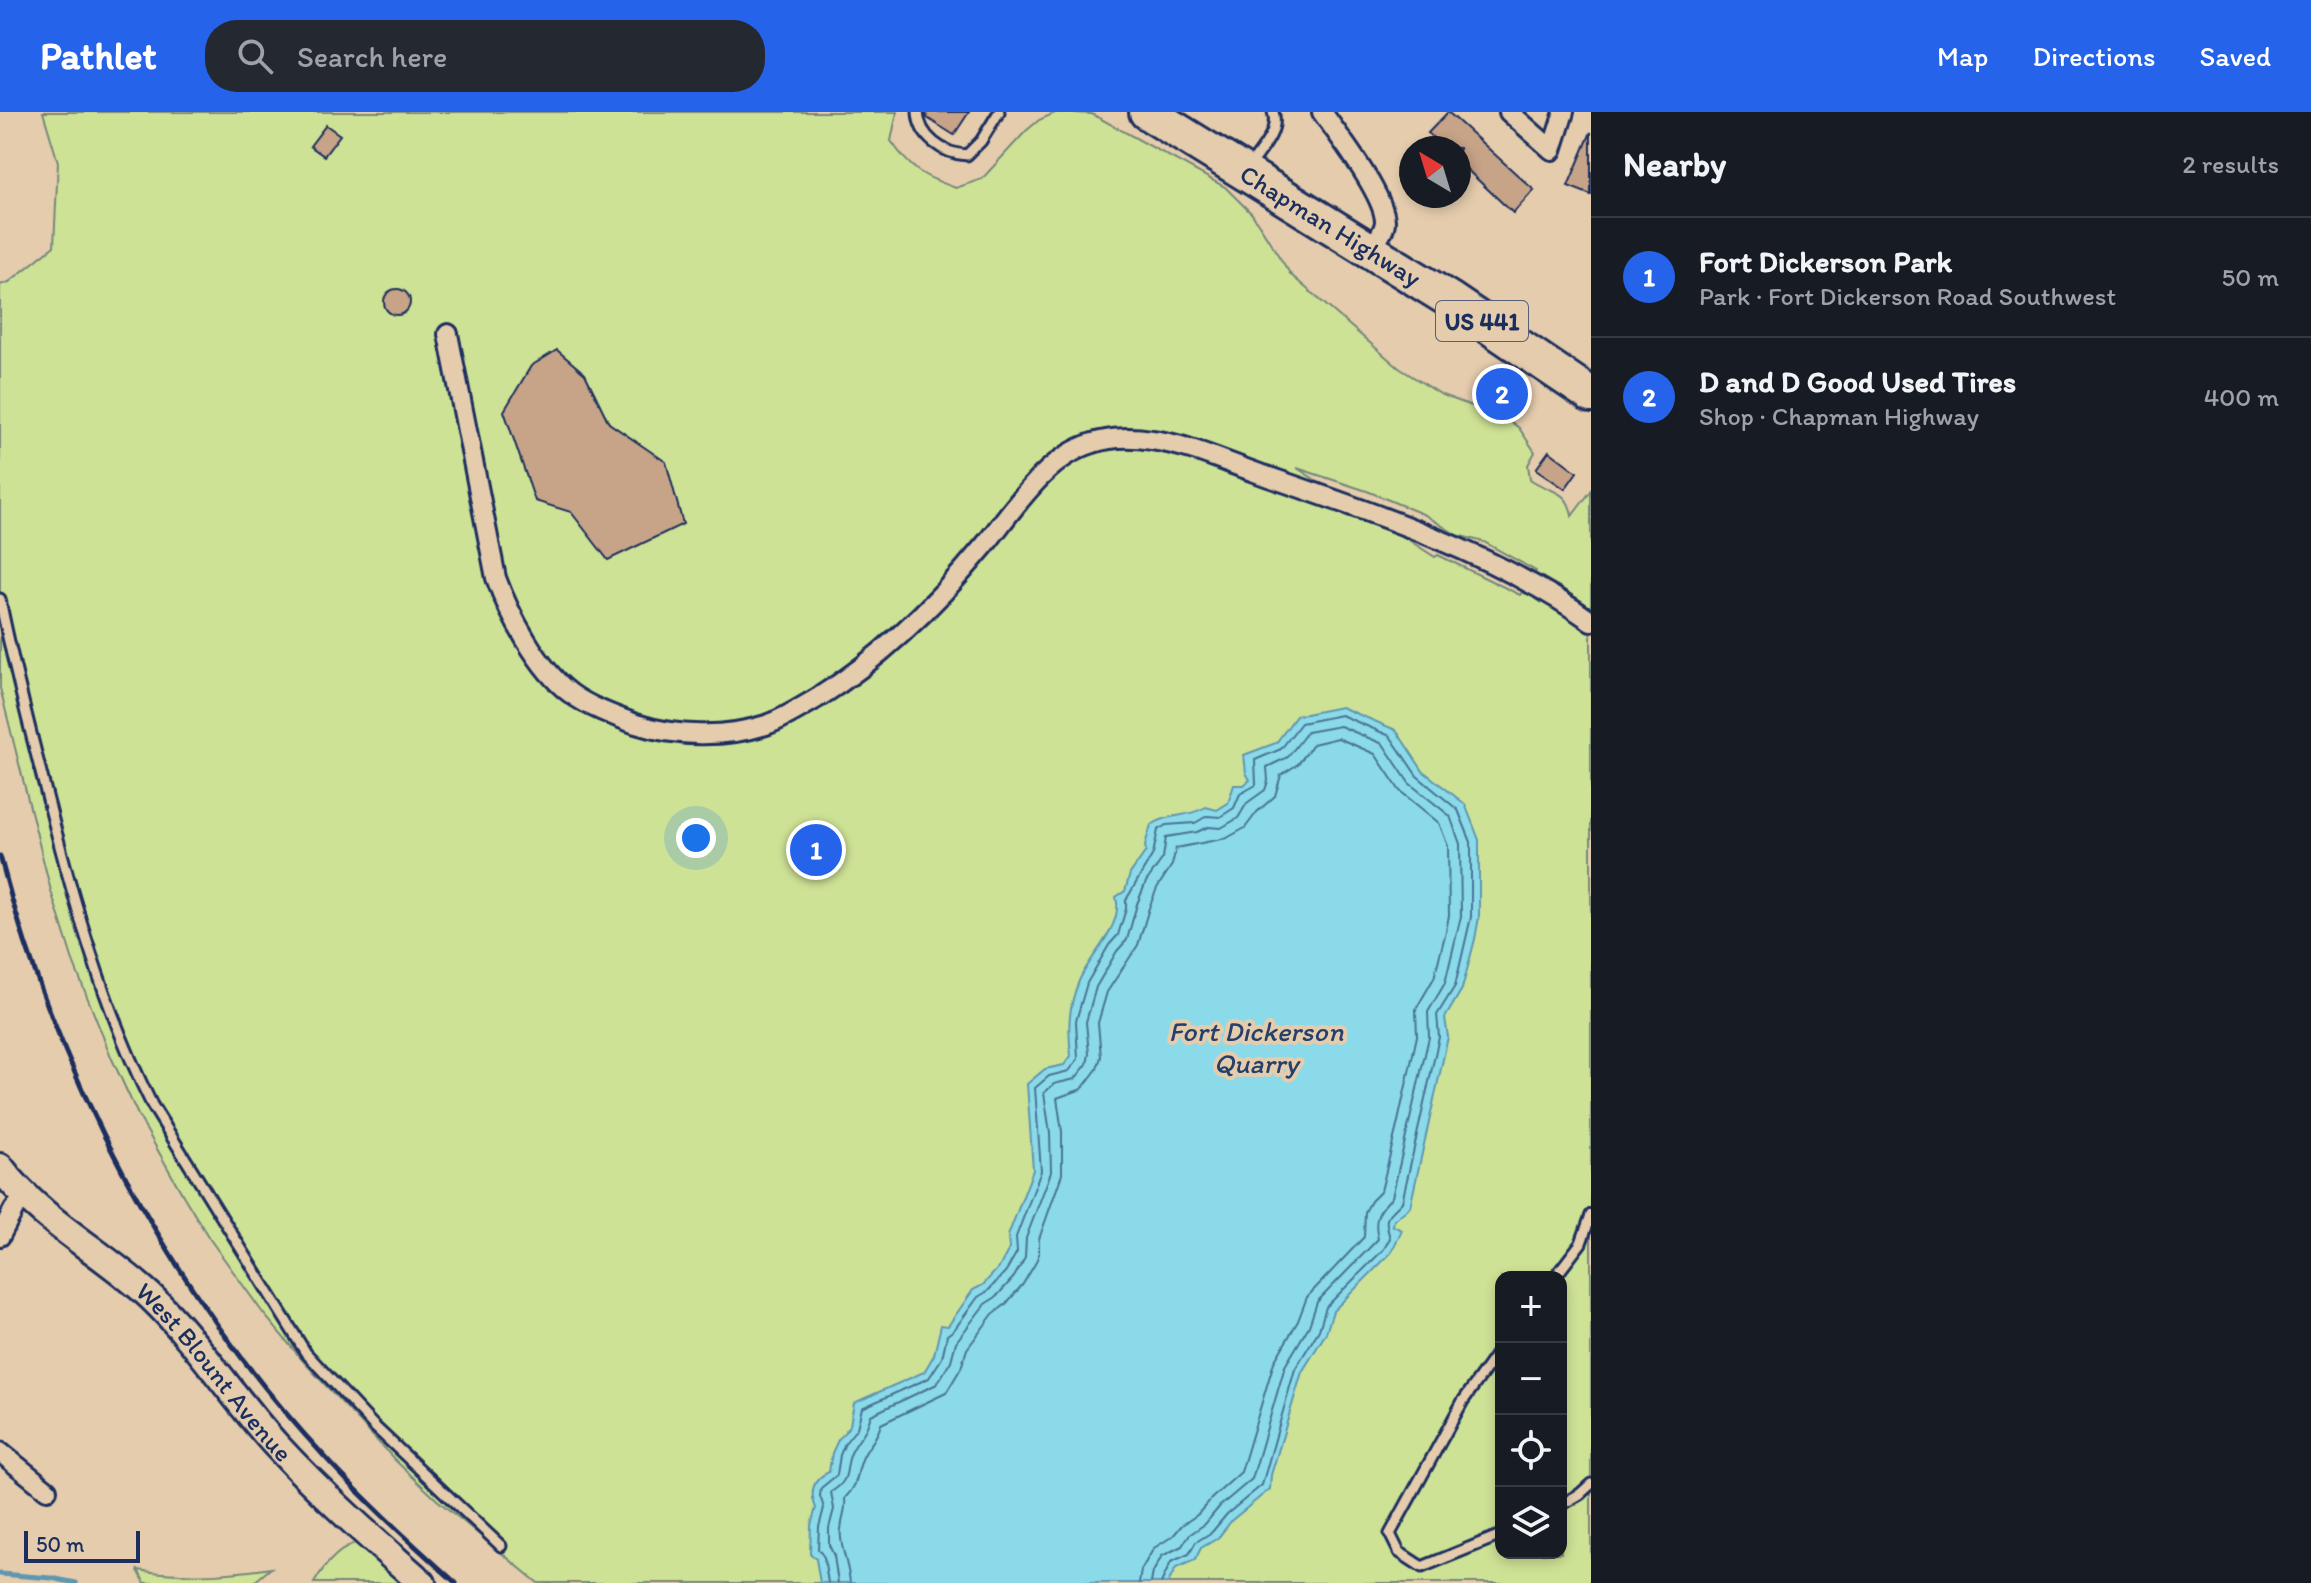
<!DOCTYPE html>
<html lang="en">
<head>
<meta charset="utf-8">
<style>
  body { margin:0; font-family:Itim,sans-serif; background:#242831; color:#f1f3f6 }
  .controls { position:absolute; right:24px; bottom:24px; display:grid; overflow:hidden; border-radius:16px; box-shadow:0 4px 12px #0003 }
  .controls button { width:72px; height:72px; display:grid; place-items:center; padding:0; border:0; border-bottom:2px solid #363941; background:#171b24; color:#f1f3f6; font:40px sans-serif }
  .compass { position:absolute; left:1399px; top:24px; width:72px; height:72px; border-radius:50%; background:#171b24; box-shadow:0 4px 12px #0003; rotate:322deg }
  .scale { position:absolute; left:24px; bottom:20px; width:116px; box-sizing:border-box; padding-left:8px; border:4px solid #1b2f5e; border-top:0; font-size:22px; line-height:28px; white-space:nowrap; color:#1b2f5e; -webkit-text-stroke:6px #e5ccad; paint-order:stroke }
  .you { position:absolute; left:696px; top:726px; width:28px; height:28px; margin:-20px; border:6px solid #fff; border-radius:50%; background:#1a73e8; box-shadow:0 0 0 12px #1a73e833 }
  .badge { display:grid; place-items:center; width:52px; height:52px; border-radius:50%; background:#2563eb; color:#fff; font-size:26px; font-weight:700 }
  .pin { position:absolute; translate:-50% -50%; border:4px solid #fff; box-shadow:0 2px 8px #0006 }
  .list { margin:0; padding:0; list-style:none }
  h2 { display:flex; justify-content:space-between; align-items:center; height:104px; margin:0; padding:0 32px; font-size:34px }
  h2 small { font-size:26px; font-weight:400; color:#9ea1a6 }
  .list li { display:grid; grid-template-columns:52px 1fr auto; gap:24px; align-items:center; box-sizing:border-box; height:120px; padding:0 32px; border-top:2px solid #363941 }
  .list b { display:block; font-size:30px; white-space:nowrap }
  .list p { margin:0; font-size:26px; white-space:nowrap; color:#9ea1a6 }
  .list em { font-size:26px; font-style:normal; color:#9ea1a6 }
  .icon { flex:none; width:44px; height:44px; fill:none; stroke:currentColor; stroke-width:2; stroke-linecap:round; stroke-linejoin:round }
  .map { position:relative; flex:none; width:1591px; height:1471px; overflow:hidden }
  header { display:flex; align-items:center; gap:48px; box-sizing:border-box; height:112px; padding:0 40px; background:#2563eb; color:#fff }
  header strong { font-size:38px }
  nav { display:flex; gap:44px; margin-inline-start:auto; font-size:28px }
  .search { width:560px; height:72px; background:#242831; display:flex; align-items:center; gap:20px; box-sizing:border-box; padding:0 28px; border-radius:32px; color:#9ea1a6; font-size:30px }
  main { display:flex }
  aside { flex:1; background:#171b24 }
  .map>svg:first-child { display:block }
</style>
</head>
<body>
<header>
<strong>Pathlet</strong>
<div class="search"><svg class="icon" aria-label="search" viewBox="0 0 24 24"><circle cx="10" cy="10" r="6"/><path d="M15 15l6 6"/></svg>Search here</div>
<nav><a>Map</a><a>Directions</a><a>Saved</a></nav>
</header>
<main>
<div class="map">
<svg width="1591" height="1471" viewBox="0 0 1591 1471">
  <rect width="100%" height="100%" fill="#e5ccad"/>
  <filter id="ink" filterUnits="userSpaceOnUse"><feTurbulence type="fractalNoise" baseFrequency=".0125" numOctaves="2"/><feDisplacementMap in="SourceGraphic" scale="16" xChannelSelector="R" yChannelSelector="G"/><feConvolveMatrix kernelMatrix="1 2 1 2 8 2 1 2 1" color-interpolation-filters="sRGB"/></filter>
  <g filter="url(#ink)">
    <g fill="#cee296" stroke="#74887a" stroke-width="2" fill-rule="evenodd">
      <path d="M43,0H897L891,29C912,59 922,64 956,76L982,67L1026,19L1039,8L1057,0L1092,2L1225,75L1252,102L1291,163L1399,256L1442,283L1507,307L1519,316L1535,340L1528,353L1530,367C1549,381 1568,376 1572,404L1591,379V1471H538L436,1387L396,1349L304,1250L263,1201L209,1126L184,1085L138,1003L112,947L74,852L51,779L0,576V173L9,170L54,134L58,50ZM1297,356L1367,379L1425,403L1457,423L1484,430L1536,459L1520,483L1438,443L1435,445ZM1501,1165H1561V1441H1501Z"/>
      <path d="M359,1431L405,1471H314C324,1454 338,1435 359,1431Z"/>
      <path d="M271,1456L253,1471H145L138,1458C181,1465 227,1463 271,1456Z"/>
    </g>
    <path fill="#8bdae9" stroke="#5e96b1" stroke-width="2" d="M1341,595L1396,618L1423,659L1465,692L1479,728V805L1475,827L1462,877L1445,906L1448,925L1410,1095L1394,1108L1393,1114L1402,1118L1391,1141L1333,1199L1326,1221L1302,1260L1271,1363L1270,1377L1232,1408L1218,1426L1201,1436L1195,1448L1176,1456L1168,1471H820L816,1447L810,1442L811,1413L816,1396C809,1379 813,1367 829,1360L832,1341L838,1328L850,1313L854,1291L924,1260L934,1243L941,1213L948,1214L973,1178L983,1173L1000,1154L1009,1137L1008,1124L1033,1058L1027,972L1045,957L1064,953L1071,944C1068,915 1068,896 1079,869C1090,843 1124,814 1116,785L1125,779L1130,762L1146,739L1145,733L1151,713C1170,701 1187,706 1206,695L1217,698L1228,691L1234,673H1244L1250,668L1246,661L1244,643L1276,631L1296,604Z"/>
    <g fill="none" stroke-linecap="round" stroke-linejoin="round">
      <g stroke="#487396" stroke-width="2">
        <path d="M828,1471L824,1445L818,1437L819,1415L824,1396L820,1384L821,1376L837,1363L840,1343L845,1331L857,1316L862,1296L929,1266L942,1246L947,1223L954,1218L978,1185L988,1179L1006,1159L1017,1140L1016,1125L1041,1059L1035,976L1049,964L1069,959L1078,947L1076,909L1087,871L1109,833L1118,823L1126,797V788L1153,742L1158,718L1166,713L1195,711L1207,704L1220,705L1234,696L1240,682L1256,673L1255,648L1281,637L1301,611L1341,603L1390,624L1417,664L1458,698L1471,730V805L1455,874L1437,903L1439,925L1402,1090C1387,1106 1383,1103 1390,1126L1384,1137L1326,1195L1319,1218L1295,1257L1262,1373L1227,1402L1212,1420L1196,1430L1189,1442L1171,1450L1161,1471"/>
        <path d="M838,1471L834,1444L829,1433V1416L834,1397L831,1380C854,1366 842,1356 853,1337C863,1320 865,1323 871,1303L937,1272L951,1249L956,1230L985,1192L996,1185L1014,1165L1025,1146L1026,1126L1051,1060L1050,1021L1044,981L1054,972L1075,967L1087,952L1089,942L1086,910L1096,875L1117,839L1127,828L1137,792L1146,770L1163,746L1166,725L1197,720L1208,715L1221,716L1238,706L1247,691L1265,678L1268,669L1267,655L1288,645L1307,620L1340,614L1383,632L1409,671L1450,704L1460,732L1461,804L1445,871L1428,900L1429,925L1392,1085C1378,1099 1373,1107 1378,1127L1317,1190L1309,1214L1285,1254L1252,1367L1220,1394L1205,1412L1189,1423L1182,1434L1162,1444L1153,1460L1151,1471"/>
        <path d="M850,1471C849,1455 842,1440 841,1426C839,1412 847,1400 845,1386C860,1371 855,1363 863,1345C869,1332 877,1328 881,1312L946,1281L961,1256L967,1237L993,1202L1005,1193L1023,1172L1035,1152L1039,1142V1127L1062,1062V1020L1057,986L1082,977L1097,957L1101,945L1098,911L1107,880L1138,833L1149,796L1157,776L1172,753L1176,736L1227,726L1245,716L1257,700L1275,684L1281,663L1298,652L1313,632L1338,626L1375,642L1400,679L1439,711L1448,734L1449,803L1446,819L1434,866L1416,897L1417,924L1397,1014L1381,1079L1371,1089L1365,1100L1364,1125L1307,1185L1298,1209L1274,1250L1241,1360L1212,1386L1197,1403L1182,1413L1173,1424L1154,1436L1141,1458L1139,1471"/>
      </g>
      <polyline stroke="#5e96b1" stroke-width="5" points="0,1462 51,1466 76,1471"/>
    </g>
    <g fill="#c7a488" stroke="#1b2f5e" stroke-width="2">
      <polygon points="926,0 969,0 954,23 927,6"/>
      <polygon points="1448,0 1534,78 1513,101 1459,50 1459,36 1444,36 1428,21"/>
      <polygon points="326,13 340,23 324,44 310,34"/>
      <polygon points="1591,20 1591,83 1568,74"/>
      <circle cx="397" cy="190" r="13"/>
      <polygon points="557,238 585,262 609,311 666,350 683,412 608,448 571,400 535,389 504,299 531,254"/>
      <polygon points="1497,269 1518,280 1508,296 1487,284"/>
      <polygon points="1549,339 1577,360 1565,377 1536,357"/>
    </g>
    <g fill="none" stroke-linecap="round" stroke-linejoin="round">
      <defs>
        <g id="lane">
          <path d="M918,0C919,25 943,42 967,43L981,29L999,0"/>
          <path d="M1250,54C1260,39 1280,19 1273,0"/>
          <path d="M0,487C13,554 31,621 48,688C74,791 104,897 152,993L306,1241L374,1314L501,1434"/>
          <polyline points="1555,1165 1581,1131 1591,1103"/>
          <polyline points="1501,1236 1463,1289 1390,1422 1399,1440 1422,1455 1501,1423"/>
          <polyline points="1561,1393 1580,1382 1591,1372"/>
        </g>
        <g id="street">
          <path d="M1322,0C1338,23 1384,82 1385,109C1385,119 1376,129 1371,137"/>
          <polyline points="1509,0 1552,38 1564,0"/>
          <path d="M448,222L496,466C509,502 538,557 570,581C589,595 614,604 636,612C676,625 725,626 766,613C784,607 802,595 819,585C883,545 936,492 984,434C1013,398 1046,345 1093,331C1111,325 1134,325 1152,328C1189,333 1225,350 1260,362C1369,399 1497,442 1591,509"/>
          <polyline points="0,1124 14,1097 26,1085"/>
          <polyline points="0,1340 47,1378"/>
        </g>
        <g id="secondary">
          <path id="s1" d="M0,1055C40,1109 103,1140 151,1185C198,1230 233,1286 276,1333C321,1382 372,1427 422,1471"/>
        </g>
        <g id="highway">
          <path id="s2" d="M1147,0L1452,189L1591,283"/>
        </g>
      </defs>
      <use href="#lane" stroke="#1b2f5e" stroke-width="15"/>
      <use href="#street" stroke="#1b2f5e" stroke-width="24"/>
      <use href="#secondary" stroke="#1b2f5e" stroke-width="32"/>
      <use href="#highway" stroke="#1b2f5e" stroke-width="40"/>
      <use href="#lane" stroke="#e5ccad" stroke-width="9"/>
      <use href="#street" stroke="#e5ccad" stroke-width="18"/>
      <use href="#secondary" stroke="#e5ccad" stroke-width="26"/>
      <use href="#highway" stroke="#e5ccad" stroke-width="34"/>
      <path stroke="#1b2f5e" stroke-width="5" d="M0,744C57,966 169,1177 325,1345C366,1390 411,1431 456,1471"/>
    </g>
  </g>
  <g text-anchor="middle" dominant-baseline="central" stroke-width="8" stroke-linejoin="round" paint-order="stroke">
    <rect fill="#e5ccad" stroke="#585e76" stroke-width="2" x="1436" y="189" width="92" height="40" rx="6"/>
    <g font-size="24" font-weight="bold" fill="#1b2f5e">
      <text x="1482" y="209">US 441</text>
    </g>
    <g font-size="26" fill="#1b2f5e" stroke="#e5ccad">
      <text stroke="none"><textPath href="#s2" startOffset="216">Chapman Highway</textPath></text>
      <text stroke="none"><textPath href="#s1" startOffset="298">West Blount Avenue</textPath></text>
    </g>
    <g font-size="28" font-style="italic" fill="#26406c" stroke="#e5ccad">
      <text x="1256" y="919">Fort Dickerson<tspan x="1256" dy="32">Quarry</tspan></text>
    </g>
  </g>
</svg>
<div class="controls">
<button>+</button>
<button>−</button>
<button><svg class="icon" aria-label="locate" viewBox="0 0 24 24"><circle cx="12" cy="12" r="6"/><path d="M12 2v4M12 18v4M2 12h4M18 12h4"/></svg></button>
<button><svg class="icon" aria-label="layers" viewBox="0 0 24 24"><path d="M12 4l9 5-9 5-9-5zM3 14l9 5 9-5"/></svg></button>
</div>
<svg class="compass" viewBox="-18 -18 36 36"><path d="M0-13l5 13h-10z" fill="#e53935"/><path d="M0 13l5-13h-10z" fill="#9ea1a6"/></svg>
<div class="scale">50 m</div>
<div class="you"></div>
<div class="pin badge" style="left:816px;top:738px">1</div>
<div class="pin badge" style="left:1502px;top:282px">2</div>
</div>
<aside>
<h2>Nearby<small>2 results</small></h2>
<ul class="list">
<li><span class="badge">1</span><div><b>Fort Dickerson Park</b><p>Park · Fort Dickerson Road Southwest</p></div><em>50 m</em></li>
<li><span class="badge">2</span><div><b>D and D Good Used Tires</b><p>Shop · Chapman Highway</p></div><em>400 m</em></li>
</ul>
</aside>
</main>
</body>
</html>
